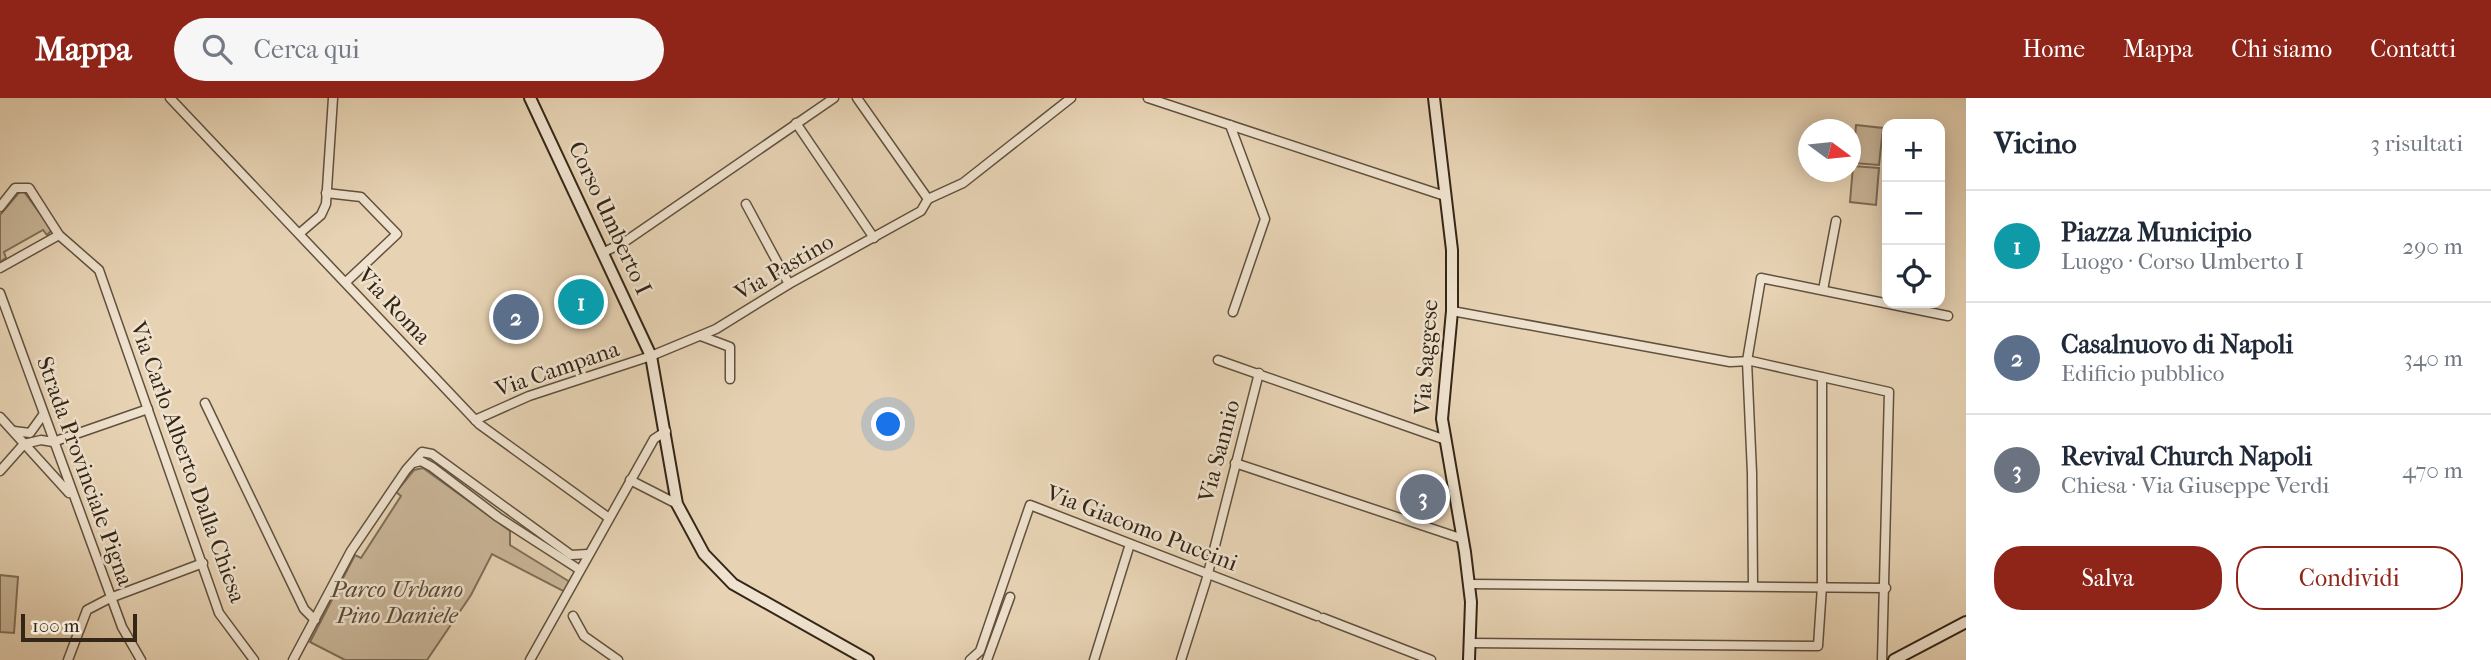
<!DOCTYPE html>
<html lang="it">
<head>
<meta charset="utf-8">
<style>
  body { margin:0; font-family:"IM FELL French Canon",serif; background:#f6f6f7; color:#1f2937 }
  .controls { position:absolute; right:21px; top:21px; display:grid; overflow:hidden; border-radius:14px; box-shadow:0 4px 18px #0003 }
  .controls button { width:63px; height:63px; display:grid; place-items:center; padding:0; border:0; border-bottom:2px solid #e0e1e3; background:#fff; color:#1f2937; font:35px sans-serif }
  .compass { position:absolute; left:1798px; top:21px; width:63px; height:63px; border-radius:50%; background:#fff; box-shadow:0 4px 18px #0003; rotate:105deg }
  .scale { position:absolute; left:21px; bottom:18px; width:116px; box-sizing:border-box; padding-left:7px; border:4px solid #342617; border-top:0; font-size:19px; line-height:24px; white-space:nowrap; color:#342617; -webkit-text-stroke:5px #efe2ce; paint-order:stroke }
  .you { position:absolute; left:889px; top:327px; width:24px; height:24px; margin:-18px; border:5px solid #fff; border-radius:50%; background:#1a73e8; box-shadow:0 0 0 10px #1a73e833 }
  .badge { display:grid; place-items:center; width:46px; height:46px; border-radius:50%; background:#8f2418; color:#fff; font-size:23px; font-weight:700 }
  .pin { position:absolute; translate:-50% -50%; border:4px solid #fff; box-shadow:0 2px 7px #0006 }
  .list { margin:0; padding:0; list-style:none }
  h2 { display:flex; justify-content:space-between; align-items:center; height:91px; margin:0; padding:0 28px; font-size:30px }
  h2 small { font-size:23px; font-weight:400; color:#747a83 }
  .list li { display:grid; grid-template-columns:46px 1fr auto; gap:21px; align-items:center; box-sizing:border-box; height:112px; padding:0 28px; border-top:2px solid #e0e1e3 }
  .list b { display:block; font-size:26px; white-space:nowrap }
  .list p { margin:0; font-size:23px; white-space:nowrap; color:#747a83 }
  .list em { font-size:23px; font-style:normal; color:#747a83 }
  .actions { display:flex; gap:14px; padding:21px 28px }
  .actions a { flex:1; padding:16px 0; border:2px solid #8f2418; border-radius:28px; text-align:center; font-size:24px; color:#8f2418 }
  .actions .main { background:#8f2418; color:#fff }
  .icon { flex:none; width:38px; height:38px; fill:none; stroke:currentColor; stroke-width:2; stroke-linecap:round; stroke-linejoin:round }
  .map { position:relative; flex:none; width:1966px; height:562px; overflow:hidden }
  header { display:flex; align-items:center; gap:42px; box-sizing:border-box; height:98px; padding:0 35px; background:#8f2418; color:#fff }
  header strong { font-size:33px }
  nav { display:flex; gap:38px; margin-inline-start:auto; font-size:24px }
  .search { width:490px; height:63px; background:#f6f6f7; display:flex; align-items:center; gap:18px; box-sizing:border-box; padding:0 24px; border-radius:38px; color:#747a83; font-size:26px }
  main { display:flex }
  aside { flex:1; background:#fff }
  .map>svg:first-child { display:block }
</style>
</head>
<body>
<header>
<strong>Mappa</strong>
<div class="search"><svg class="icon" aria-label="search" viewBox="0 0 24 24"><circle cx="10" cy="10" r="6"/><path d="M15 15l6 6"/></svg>Cerca qui</div>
<nav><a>Home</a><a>Mappa</a><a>Chi siamo</a><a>Contatti</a></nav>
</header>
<main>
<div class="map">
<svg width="1966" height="562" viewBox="0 0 1966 562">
  <rect width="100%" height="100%" fill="#e7d3b4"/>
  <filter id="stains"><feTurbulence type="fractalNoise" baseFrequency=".00286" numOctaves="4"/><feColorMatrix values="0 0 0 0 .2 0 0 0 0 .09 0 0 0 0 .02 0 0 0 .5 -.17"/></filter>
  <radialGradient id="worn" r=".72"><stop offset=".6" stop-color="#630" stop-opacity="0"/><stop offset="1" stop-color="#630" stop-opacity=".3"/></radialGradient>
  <g fill="#c9b699" stroke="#7e6e58" stroke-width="2">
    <polygon points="1856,27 1883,30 1879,67 1853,65"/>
    <polygon points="1853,68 1879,70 1876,107 1850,104"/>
    <polygon points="22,91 52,132 47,137 43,132 4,154 6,160 0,164 0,117"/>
    <polygon points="423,370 510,433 510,447 570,484 565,494 492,456 471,497 427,562 345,562 310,544 355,457 361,460 401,398 396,394 414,372"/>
    <polygon points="0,477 18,479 14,535 0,534"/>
  </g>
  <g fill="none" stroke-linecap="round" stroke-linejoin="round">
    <defs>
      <g id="street">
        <polyline points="170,0 479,326 609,420"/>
        <polyline points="857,0 928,101"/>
        <polyline points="1148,0 1445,98"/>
        <polyline points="796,25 874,140"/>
        <polyline points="1230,27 1265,121 1233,214"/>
        <polyline points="326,95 361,99 397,136 346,184"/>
        <polyline points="928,101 963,85 1071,0"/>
        <polyline points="746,106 789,186"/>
        <polyline points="0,109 15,90 29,90 59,137 99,172 219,515 254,562"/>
        <polyline points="300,135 321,117 326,106 333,0"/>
        <polyline points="604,154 623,145 834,0"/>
        <polyline points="0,170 59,137"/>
        <polyline points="1823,192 1836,123"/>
        <polyline points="0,195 122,529 141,562"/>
        <polyline points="1452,213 1730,264 1751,263 1889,294 1882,562"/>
        <polyline points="701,238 730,249 730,281"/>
        <polyline points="1218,262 1443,341"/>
        <polyline points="205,305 304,511 315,522"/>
        <polyline points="0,319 69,395"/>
        <polyline points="475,322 529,298 651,258 716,231 789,186 921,113 928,101"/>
        <polyline points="14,333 30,335 43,317"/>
        <polyline points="53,344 148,311"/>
        <polyline points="24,346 41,342 53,344"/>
        <polyline points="413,365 421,363 432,369 498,419 580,472"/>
        <polyline points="1235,365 1463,441"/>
        <polyline points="0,373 24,346"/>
        <polyline points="630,382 677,406"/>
        <polyline points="1469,486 1886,490"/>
        <polyline points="1753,488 1752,375 1747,263 1761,180 1948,218"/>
        <polyline points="573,518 584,538 618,562"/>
        <polyline points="1323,520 1431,562"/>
        <polyline points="1470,545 1818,548 1822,488 1822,279"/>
        <polyline points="68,562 87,512 110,500 203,465"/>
        <polyline points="293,562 351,453 406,372 422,354 432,356 571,457 588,456"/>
        <polyline points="530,562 654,341 666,333"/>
        <polyline points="970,562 980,553 1030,407 1317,518"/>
        <polyline points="987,562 1010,499"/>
        <polyline points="1094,562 1130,446"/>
        <polyline points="1181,562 1206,483 1259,275"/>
      </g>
      <g id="secondary">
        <polyline points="530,0 651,258 677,406 704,456 733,486 868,562"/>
        <polyline points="1434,0 1452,152 1452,213 1442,321 1465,454 1471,504 1469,562"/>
        <polyline points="1894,562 1966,524"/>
      </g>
    </defs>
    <use href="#street" stroke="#61513e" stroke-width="11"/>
    <use href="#secondary" stroke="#342617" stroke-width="14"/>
    <use href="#street" stroke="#efe2ce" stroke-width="8"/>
    <use href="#secondary" stroke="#efe2ce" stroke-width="10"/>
  </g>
  <g text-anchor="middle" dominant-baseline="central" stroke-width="5" stroke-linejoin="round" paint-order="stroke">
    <g font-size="23" fill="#342617" stroke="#efe2ce">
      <text transform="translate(610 120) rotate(65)">Corso Umberto I</text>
      <text transform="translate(784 169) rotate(-30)">Via Pastino</text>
      <text transform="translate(394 208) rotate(47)">Via Roma</text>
      <text transform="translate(1426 259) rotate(-86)">Via Saggese</text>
      <text transform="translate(557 271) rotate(-19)">Via Campana</text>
      <text transform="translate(1219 353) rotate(-75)">Via Sannio</text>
      <text transform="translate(188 364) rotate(70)">Via Carlo Alberto Dalla Chiesa</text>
      <text transform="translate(85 373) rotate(70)">Strada Provinciale Pigna</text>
      <text transform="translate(1142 430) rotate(21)">Via Giacomo Puccini</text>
    </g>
    <g font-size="23" font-style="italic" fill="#594a38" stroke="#efe2ce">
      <text x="397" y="491">Parco Urbano<tspan x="397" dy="26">Pino Daniele</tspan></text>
    </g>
  </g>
  <rect width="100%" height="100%" filter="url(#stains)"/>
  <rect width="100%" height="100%" fill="url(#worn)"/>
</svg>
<div class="controls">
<button>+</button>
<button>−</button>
<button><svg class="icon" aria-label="locate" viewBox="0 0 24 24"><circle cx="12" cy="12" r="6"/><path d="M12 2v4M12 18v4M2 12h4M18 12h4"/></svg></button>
</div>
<svg class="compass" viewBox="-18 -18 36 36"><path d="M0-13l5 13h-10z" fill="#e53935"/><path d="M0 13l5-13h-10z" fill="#747a83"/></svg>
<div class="scale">100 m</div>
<div class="you"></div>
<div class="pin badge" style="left:581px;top:204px;background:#0f9aa8">1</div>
<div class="pin badge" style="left:516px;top:219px;background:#5c6f8a">2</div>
<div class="pin badge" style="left:1423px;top:399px;background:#6b7280">3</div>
</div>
<aside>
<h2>Vicino<small>3 risultati</small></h2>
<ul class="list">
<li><span class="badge" style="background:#0f9aa8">1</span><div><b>Piazza Municipio</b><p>Luogo · Corso Umberto I</p></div><em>290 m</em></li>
<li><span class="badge" style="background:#5c6f8a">2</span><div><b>Casalnuovo di Napoli</b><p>Edificio pubblico</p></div><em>340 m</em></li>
<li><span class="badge" style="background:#6b7280">3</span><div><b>Revival Church Napoli</b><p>Chiesa · Via Giuseppe Verdi</p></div><em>470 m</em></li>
</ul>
<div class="actions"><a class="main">Salva</a><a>Condividi</a></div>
</aside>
</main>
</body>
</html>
